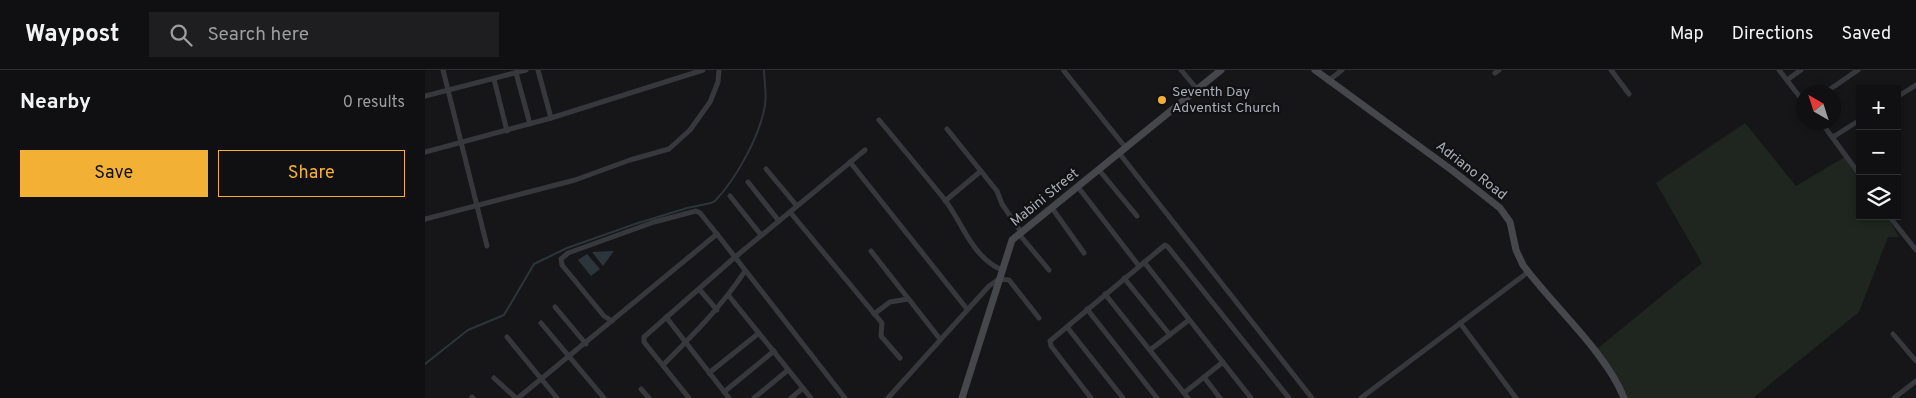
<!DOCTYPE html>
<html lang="en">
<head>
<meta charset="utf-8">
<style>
  body { margin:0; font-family:Overpass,sans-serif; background:#1e1e20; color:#f1f3f6 }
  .controls { position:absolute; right:15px; top:15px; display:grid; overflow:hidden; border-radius:0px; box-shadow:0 2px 8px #0003 }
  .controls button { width:45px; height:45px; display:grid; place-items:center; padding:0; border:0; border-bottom:1px solid #303032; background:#101012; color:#f1f3f6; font:25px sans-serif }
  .compass { position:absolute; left:1371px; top:15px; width:45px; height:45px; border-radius:50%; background:#101012; box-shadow:0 2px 8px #0003; rotate:321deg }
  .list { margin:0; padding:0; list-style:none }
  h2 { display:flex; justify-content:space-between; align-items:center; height:65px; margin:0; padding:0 20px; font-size:21px }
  h2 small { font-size:16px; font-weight:400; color:#9c9d9f }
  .actions { display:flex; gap:10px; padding:15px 20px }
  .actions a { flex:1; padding:11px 0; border:1px solid #f2b134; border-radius:0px; text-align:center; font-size:18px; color:#f2b134 }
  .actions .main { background:#f2b134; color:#111 }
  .icon { flex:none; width:28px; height:28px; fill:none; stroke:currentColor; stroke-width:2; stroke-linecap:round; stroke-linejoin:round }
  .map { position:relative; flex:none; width:1491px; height:328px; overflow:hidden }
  header { display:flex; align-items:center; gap:30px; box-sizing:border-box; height:70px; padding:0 25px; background:#101012; border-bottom:1px solid #303032 }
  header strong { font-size:24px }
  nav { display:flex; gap:28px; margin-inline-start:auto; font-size:18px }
  .search { width:350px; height:45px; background:#1e1e20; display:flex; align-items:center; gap:12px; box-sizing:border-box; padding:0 18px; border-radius:0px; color:#9c9d9f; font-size:19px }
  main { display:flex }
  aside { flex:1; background:#101012 }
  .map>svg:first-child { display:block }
</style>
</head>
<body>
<header>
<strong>Waypost</strong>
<div class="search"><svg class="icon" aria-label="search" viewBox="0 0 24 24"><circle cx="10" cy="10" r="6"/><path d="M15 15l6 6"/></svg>Search here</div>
<nav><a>Map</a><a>Directions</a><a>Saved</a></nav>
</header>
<main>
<aside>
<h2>Nearby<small>0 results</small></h2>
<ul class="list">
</ul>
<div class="actions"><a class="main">Save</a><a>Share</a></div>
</aside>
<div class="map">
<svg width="1491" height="328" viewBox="0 0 1491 328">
  <rect width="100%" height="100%" fill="#161618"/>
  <polygon fill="#1e261f" points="1320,53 1371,116 1423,85 1435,104 1435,146 1462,146 1474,167 1463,167 1434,242 1328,328 1201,328 1167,283 1277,193 1231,113"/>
  <g fill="#2c353c">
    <polygon points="189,181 178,196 167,182"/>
    <polygon points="162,184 175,199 166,206 153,190"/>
  </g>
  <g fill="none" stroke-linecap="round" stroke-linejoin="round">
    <path stroke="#2c353c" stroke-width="2" d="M0,294L43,260L79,245L109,194L142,178L210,154L262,138L286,133L290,131C311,109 335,66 340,35C342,24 339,11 339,0"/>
    <g stroke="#37383d" stroke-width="5">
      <polyline points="18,0 62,176"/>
      <polyline points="113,0 126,48"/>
      <polyline points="756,0 772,19"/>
      <polyline points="1186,0 1204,24"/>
      <polyline points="1354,0 1378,31"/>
      <polyline points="639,1 701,78"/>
      <polyline points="91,3 105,54"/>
      <polyline points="1070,3 1074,0"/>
      <polyline points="69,9 82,61"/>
      <polyline points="1362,10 1376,0"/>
      <polyline points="903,11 917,0"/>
      <polyline points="1401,22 1433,0"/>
      <polyline points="0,26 101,0"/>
      <polyline points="1472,27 1491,15"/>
      <path d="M454,50C476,76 498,103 520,130C538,154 547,187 577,200"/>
      <polyline points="1396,52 1435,105"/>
      <polyline points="522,59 572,121 577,134 596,162"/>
      <polyline points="1408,67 1435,50"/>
      <polyline points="0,82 126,48 278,0"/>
      <polyline points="694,83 887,328"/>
      <polyline points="425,92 542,239"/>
      <polyline points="341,99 372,136"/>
      <polyline points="674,100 712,146"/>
      <polyline points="323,112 354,151"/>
      <polyline points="653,117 714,196"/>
      <polyline points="305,126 336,165"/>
      <polyline points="520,131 556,101"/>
      <polyline points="627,138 659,183"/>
      <polyline points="365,142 457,253 456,266 475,288"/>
      <polyline points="1464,146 1491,180"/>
      <polyline points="0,149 150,110 205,90 244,79 265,60 285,32 293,12 294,0"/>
      <polyline points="594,164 624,200"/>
      <polyline points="446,181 515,269"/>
      <polyline points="719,192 826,328"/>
      <polyline points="699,208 745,265"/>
      <polyline points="274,219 292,240"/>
      <polyline points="680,224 763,328"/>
      <polyline points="304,226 386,328"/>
      <polyline points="130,237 161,274"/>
      <polyline points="662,239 732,328"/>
      <polyline points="449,244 465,232 483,229"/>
      <polyline points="241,247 304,328"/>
      <polyline points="187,251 179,246 137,195 136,189 143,183 229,152 271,141 275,143 292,164 420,328"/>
      <polyline points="116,253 179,328"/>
      <polyline points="1035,253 1091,328"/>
      <polyline points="642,257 698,328"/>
      <polyline points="1468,264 1491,291"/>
      <polyline points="82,267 132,328"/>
      <polyline points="725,280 764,250"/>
      <path d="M238,295C268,265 297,236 320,201"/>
      <polyline points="284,303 334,263"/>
      <polyline points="779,307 795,328"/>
      <polyline points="69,308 91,328"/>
      <polyline points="216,319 224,328"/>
      <polyline points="299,322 349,281"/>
      <polyline points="759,323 798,292"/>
      <polyline points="47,327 48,328"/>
      <polyline points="93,328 292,164"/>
      <polyline points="264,328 219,272 219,267 309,188 440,80"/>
      <polyline points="329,328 363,300"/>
      <polyline points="366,328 378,318"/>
      <polyline points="463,328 564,216 574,209 584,210 614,248"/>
      <polyline points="666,328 626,276 625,271 740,175 743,177 864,328"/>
      <polyline points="936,328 1103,202"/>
      <polyline points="1469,328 1491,311"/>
    </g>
    <g stroke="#45474d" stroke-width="7">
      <path d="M890,0L1028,101L1075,138L1085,152L1091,180L1098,195C1128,236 1181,282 1199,328"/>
      <polyline points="537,328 587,170 796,0"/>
    </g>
  </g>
  <circle fill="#f2b134" stroke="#111113" stroke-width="2" cx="737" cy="30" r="5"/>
  <g text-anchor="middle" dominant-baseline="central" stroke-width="4.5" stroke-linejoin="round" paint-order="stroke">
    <g font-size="14" fill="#a8adb8" stroke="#111113" text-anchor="start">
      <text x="747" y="22">Seventh Day<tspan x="747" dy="16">Adventist Church</tspan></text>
    </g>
    <g font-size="14" fill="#a8adb8" stroke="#111113">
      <text transform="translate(1046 101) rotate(38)">Adriano Road</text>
      <text transform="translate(620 128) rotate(-39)">Mabini Street</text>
    </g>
  </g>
</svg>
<div class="controls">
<button>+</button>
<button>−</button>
<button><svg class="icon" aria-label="layers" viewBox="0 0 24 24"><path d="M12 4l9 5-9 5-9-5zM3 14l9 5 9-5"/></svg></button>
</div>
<svg class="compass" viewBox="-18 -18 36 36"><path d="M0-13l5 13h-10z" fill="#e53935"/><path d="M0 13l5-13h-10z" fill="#9c9d9f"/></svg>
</div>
</main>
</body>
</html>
